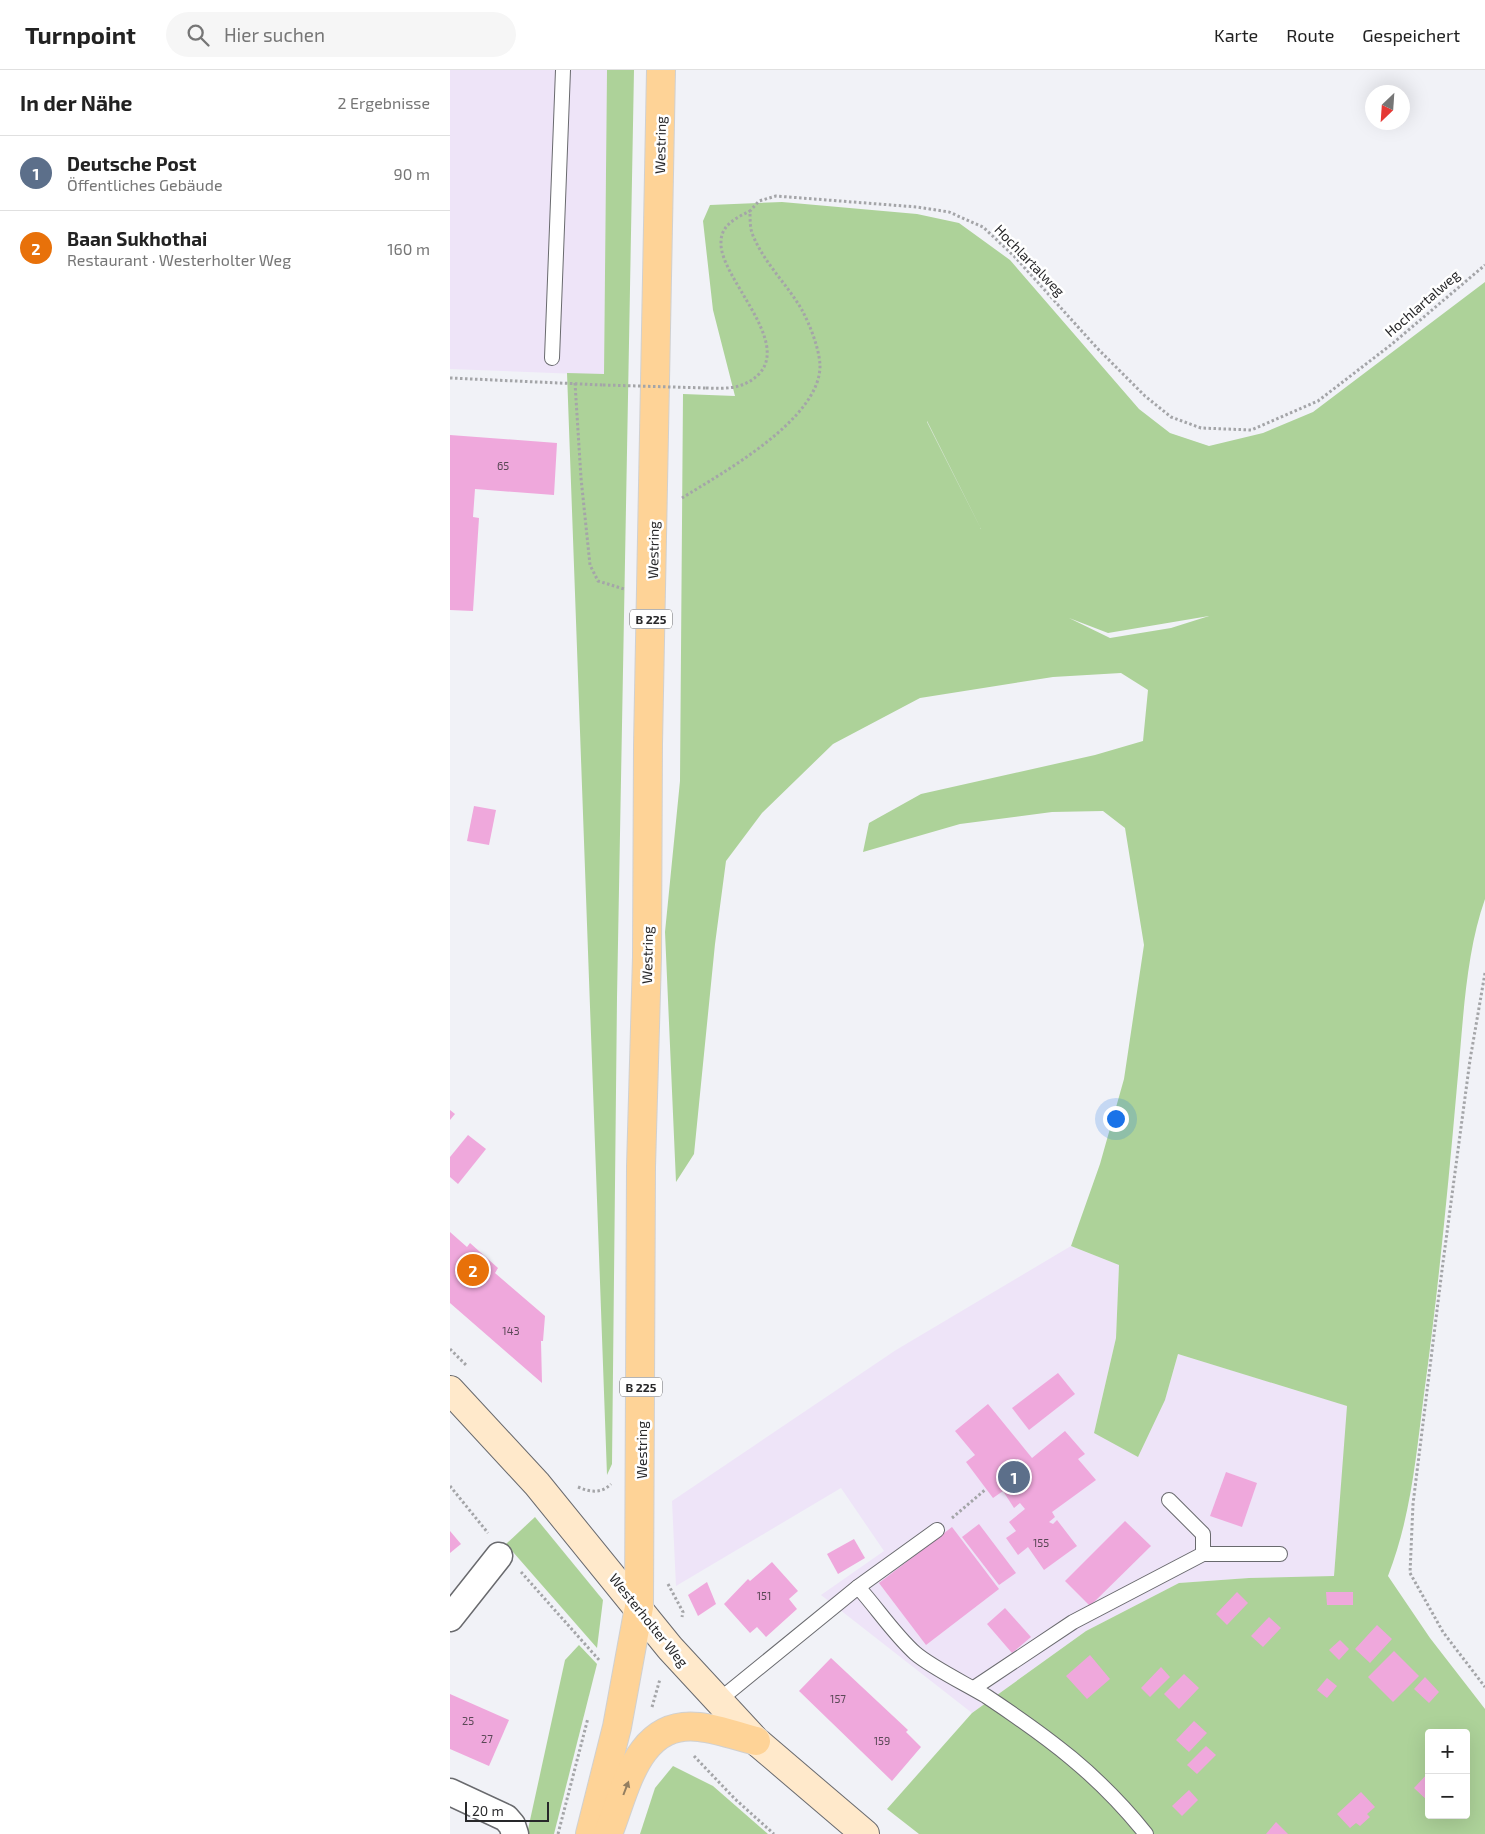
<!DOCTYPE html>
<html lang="de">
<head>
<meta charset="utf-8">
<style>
  body { margin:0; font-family:"Exo 2",sans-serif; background:#f6f6f6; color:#222 }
  .controls { position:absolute; right:15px; bottom:15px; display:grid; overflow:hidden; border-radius:5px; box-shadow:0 5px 20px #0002 }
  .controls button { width:45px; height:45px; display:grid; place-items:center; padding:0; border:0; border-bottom:1px solid #e0e0e0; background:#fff; color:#222; font:25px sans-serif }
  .compass { position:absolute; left:915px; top:15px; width:45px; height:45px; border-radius:50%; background:#fff; box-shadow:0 5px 20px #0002; rotate:205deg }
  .scale { position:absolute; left:15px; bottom:12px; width:84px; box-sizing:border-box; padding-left:5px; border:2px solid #28282a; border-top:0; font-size:14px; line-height:18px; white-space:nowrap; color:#28282a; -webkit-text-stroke:4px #fff; paint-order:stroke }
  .you { position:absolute; left:665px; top:1048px; width:18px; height:18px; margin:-12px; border:4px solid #fff; border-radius:50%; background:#1a73e8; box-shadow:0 0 0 8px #1a73e833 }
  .badge { display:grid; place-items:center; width:32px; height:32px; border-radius:50%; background:#446011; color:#fff; font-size:16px; font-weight:700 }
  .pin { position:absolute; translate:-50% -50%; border:2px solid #fff; box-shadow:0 1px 5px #0006 }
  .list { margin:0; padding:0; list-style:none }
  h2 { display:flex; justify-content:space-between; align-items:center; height:65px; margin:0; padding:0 20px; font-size:21px }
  h2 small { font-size:16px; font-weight:400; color:#767676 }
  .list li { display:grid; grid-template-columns:32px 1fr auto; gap:15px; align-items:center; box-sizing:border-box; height:75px; padding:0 20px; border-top:1px solid #e0e0e0 }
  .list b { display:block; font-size:19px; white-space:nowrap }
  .list p { margin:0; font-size:16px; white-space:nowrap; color:#767676 }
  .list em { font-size:16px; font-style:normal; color:#767676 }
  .icon { flex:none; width:28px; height:28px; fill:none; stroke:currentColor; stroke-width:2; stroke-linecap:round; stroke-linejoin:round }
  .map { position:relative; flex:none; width:1035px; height:1764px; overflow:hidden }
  header { display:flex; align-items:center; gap:30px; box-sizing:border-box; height:70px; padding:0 25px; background:#fff; border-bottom:1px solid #e0e0e0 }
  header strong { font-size:24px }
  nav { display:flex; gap:28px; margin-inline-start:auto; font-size:18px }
  .search { width:350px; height:45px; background:#f6f6f6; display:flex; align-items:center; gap:12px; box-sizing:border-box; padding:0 18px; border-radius:28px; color:#767676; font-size:19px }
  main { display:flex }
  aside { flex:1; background:#fff }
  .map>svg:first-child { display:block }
</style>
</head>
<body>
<header>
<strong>Turnpoint</strong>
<div class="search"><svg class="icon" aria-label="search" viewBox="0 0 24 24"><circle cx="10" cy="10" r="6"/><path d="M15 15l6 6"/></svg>Hier suchen</div>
<nav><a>Karte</a><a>Route</a><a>Gespeichert</a></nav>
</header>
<main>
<aside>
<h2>In der Nähe<small>2 Ergebnisse</small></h2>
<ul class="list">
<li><span class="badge" style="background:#5c6f8a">1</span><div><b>Deutsche Post</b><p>Öffentliches Gebäude</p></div><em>90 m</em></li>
<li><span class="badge" style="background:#e8710a">2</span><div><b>Baan Sukhothai</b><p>Restaurant · Westerholter Weg</p></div><em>160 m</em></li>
</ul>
</aside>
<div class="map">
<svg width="1035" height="1764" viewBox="0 0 1035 1764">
  <rect width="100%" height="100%" fill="#f1f2f7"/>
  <g fill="#eee4f8">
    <polygon points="0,0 157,0 154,305 0,299"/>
    <polygon points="621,1176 669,1195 666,1268 644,1363 715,1330 728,1284 898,1336 884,1507 799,1508 729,1513 636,1561 522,1643 371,1525 434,1481 391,1418 226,1516 222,1431 446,1280"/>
  </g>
  <g fill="#add299" fill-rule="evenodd">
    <polygon points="157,0 184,0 167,928 162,1394 157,1405 117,303 154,304"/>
    <path d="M332,132L467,144L509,153L560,190L689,339L720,363L759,376L813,363L863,342L1035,212V829C1015,885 1013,956 1007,1016C998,1119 988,1222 974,1324C966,1386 961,1447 938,1506L980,1568L1035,1639V1764H469L437,1739L522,1643L636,1561L729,1513L799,1508L884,1506L897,1336L728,1284L715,1330L688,1387L644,1363L666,1268L669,1195L621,1176L650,1094L674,1009L694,875L675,758L653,741L602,742L510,754L413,782L419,753L471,724L645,685L693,671L698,620L671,603L603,607L470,628L383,674L312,743L276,791L265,874L244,1084L226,1112L215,862L230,711L233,324L285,326L263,240L253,151L260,135ZM477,351L531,459L477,352ZM759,546L721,558L660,568L619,548L658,563ZM979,1663H1016V1745H979Z"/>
    <polygon points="85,1447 153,1530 147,1578 56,1474"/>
    <polygon points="129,1575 147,1594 104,1764 77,1764 115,1590"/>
    <polygon points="223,1696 263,1716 318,1764 190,1764 205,1718"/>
  </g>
  <g fill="#efa8dc">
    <polygon points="0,365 107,373 104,425 25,419 23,447 29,448 23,541 0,540"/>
    <polygon points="24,736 46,740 39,775 17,771"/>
    <polygon points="0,1040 5,1044 0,1050"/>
    <polygon points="18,1065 36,1079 8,1114 0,1107 0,1087"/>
    <polygon points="0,1162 17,1177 20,1173 48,1198 45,1203 95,1246 93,1271 91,1271 92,1313 0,1233"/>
    <polygon points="608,1303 625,1324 579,1360 562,1338"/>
    <polygon points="538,1334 582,1388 615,1361 635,1384 628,1389 646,1410 602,1442 605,1447 599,1452 603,1454 607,1450 627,1476 594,1500 578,1477 568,1485 556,1468 566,1461 559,1452 575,1439 570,1433 564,1438 553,1421 543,1428 516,1392 525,1385 505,1361"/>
    <polygon points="776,1402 807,1413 792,1457 760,1446"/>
    <polygon points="675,1451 701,1476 640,1536 615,1511"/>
    <polygon points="529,1454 566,1503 549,1515 512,1467"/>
    <polygon points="502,1457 549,1519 476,1575 429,1513"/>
    <polygon points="0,1461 11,1474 0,1483"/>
    <polygon points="404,1469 415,1488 388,1504 377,1484"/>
    <polygon points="322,1492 348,1521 339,1529 347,1539 316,1567 307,1557 300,1563 274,1534 298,1509 300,1511"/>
    <polygon points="257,1512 266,1534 248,1546 238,1525"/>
    <polygon points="787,1522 798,1533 777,1555 766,1544"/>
    <polygon points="876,1522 903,1522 903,1535 877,1535"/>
    <polygon points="555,1538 581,1567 562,1583 537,1554"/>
    <polygon points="819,1547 831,1558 813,1577 801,1566"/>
    <polygon points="927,1555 942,1569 920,1593 905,1579"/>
    <polygon points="890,1570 899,1579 889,1590 879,1580"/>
    <polygon points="944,1581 969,1606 943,1632 918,1607"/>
    <polygon points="640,1585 660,1609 637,1629 616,1606"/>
    <polygon points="381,1588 458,1660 456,1662 471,1677 442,1711 349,1621"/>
    <polygon points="711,1597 720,1607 700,1627 691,1618"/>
    <polygon points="734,1604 749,1618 729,1639 714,1624"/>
    <polygon points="975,1607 989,1622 979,1633 964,1619"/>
    <polygon points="877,1608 887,1616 877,1628 867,1620"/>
    <polygon points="0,1624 59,1650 39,1696 0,1679"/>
    <polygon points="744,1651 757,1663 739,1682 726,1670"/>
    <polygon points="756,1676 766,1685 747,1704 737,1695"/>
    <polygon points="979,1702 979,1732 964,1718"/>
    <polygon points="739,1720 748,1730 732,1746 722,1736"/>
    <polygon points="911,1722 925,1737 917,1744 920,1747 910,1756 906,1753 900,1758 887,1744"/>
    <polygon points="826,1752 838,1764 816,1764"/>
  </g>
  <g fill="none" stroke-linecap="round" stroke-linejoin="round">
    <defs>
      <g id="lane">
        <polyline points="102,288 113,0"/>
        <polyline points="719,1430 753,1464 753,1484"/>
        <polyline points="408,1517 487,1460"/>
        <polyline points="524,1618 623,1552 753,1484 830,1484"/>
        <path d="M268,1631L408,1517C427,1538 444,1564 465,1583C481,1597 516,1614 536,1626C599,1668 648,1704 696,1764"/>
      </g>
      <g id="street">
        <polyline points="0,1548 49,1486"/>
        <polyline points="0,1722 56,1748 62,1755 65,1764"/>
      </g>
      <polyline id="secondary" points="0,1320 87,1414 220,1578 306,1671 415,1764"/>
      <g id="primary">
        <polyline points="140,1764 167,1657 189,1537 191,1097 197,887 198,675 211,0"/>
        <path d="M158,1764C176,1719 187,1650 249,1657C268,1659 287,1666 306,1671"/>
      </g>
    </defs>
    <use href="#lane" stroke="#696a6e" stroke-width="16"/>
    <use href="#street" stroke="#696a6e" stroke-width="29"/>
    <use href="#secondary" stroke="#696a6e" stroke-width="30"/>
    <use href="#primary" stroke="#d0d0d0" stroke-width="30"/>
    <g stroke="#a4a5a8" stroke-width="3" stroke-dasharray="2.5 2.5" stroke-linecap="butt">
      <polyline points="0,308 153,315"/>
      <polyline points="125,313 131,408 140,495 148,511 174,519"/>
      <path d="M256,318C276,319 294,319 309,304C341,270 269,207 271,172C271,155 286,148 300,141"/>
      <path d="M232,428C272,403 371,349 370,295C369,278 360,255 352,240C337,214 313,192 302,163C300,157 300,148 300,141L309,131L326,126L467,137L499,142L533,157L564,186L647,278L695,326L721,347L751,358L801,360L868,331L942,274L1035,195"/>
      <polyline points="1035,903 1020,990 992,1200 963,1434 960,1503 993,1562 1035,1617"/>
      <polyline points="0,1279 17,1296"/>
      <polyline points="0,1416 38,1463"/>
      <path d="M128,1417C140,1422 151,1424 161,1414"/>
      <polyline points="502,1448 536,1419"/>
      <polyline points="71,1502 150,1591"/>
      <polyline points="218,1514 233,1542 232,1547"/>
      <polyline points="202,1637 210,1609"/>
      <polyline points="244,1686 285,1729 324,1764"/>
      <polyline points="108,1764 138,1648"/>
    </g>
    <use href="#lane" stroke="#fff" stroke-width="14"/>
    <use href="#street" stroke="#fff" stroke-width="26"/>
    <use href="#secondary" stroke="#ffe9cb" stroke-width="28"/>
    <use href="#primary" stroke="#fed397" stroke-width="28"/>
    <polyline stroke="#a4a5a8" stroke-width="3" stroke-dasharray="2.5 2.5" stroke-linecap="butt" points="153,315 256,318"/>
  </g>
  <defs><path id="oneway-solid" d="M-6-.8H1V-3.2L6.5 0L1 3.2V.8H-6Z" transform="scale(1.25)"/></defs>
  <use fill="#937e60" href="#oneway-solid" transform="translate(176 1718) rotate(-69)"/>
  <g text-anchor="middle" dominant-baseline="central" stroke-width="5" stroke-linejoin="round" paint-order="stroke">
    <g font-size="11" fill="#5a4856">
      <text x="53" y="395">65</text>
      <text x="61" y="1260">143</text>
      <text x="591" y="1472">155</text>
      <text x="314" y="1525">151</text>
      <text x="388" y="1628">157</text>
      <text x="18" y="1650">25</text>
      <text x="37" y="1668">27</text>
      <text x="432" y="1670">159</text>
    </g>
    <g fill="#fff" stroke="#68686a" stroke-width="1">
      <rect x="180" y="539.5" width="42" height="19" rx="4"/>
      <rect x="170" y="1307.5" width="42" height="19" rx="4"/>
    </g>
    <g font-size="12" font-weight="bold" fill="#28282a">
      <text x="201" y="549">B 225</text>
      <text x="191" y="1317">B 225</text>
    </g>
    <g font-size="14" fill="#28282a" stroke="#fff">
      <text transform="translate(210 75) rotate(-89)">Westring</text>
      <text transform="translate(580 190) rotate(46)">Hochlartalweg</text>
      <text transform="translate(972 233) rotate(-41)">Hochlartalweg</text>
      <text transform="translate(203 480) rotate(-89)">Westring</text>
      <text transform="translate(197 885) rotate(-89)">Westring</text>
      <text transform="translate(191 1380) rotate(-90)">Westring</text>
      <text transform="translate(199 1550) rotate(51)">Westerholter Weg</text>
    </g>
  </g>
</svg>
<div class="controls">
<button>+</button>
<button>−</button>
</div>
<svg class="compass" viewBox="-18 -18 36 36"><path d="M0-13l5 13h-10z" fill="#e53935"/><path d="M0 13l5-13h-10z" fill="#767676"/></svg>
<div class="scale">20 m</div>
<div class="you"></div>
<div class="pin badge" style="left:564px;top:1407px;background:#5c6f8a">1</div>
<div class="pin badge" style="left:23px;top:1200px;background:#e8710a">2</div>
</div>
</main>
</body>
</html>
